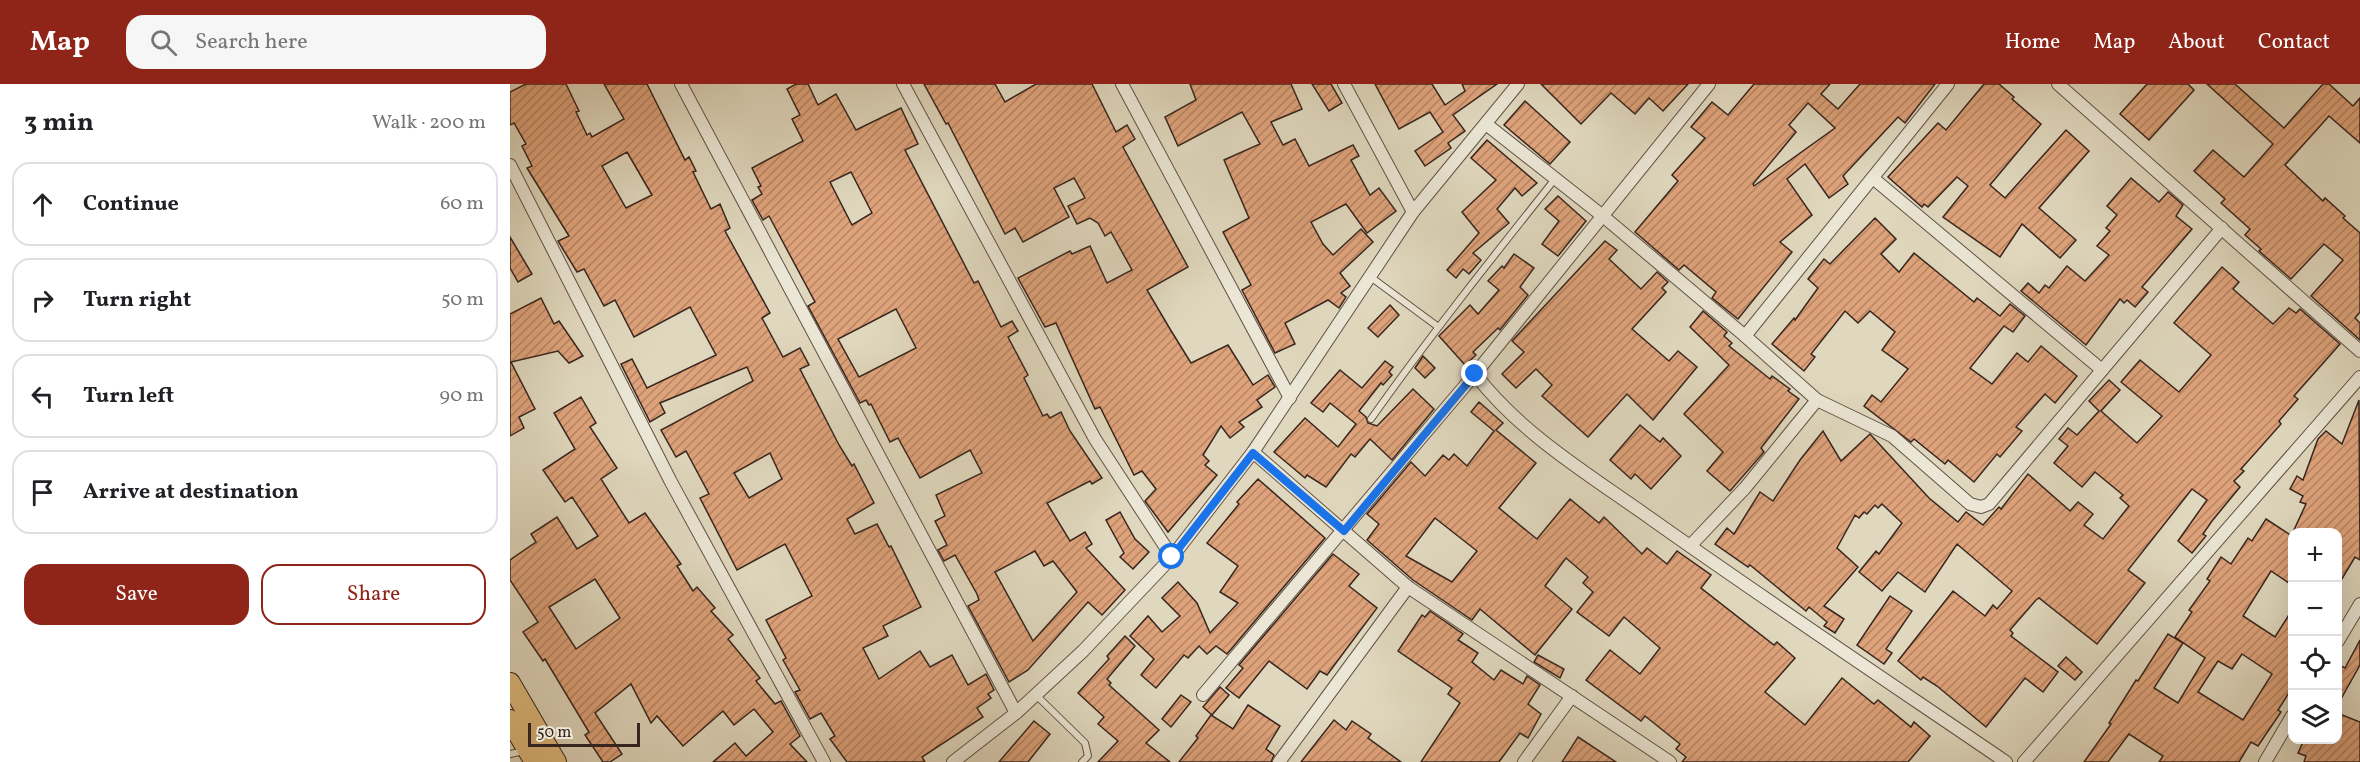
<!DOCTYPE html>
<html lang="en">
<head>
<meta charset="utf-8">
<style>
  body { margin:0; font-family:Vollkorn,serif; background:#f6f6f6; color:#202124 }
  .controls { position:absolute; right:18px; bottom:18px; display:grid; overflow:hidden; border-radius:12px; box-shadow:0 6px 24px #0002 }
  .controls button { width:54px; height:54px; display:grid; place-items:center; padding:0; border:0; border-bottom:2px solid #e0e0e0; background:#fff; color:#202124; font:30px sans-serif }
  .scale { position:absolute; left:18px; bottom:15px; width:112px; box-sizing:border-box; padding-left:6px; border:3px solid #37251e; border-top:0; font-size:16px; line-height:21px; white-space:nowrap; color:#37251e; -webkit-text-stroke:4px #ebe6d5; paint-order:stroke }
  .stop { position:absolute; width:18px; height:18px; margin:-14px; border:4px solid #1a73e8; border-radius:50%; background:#fff }
  .stop.end { background:#1a73e8; border-color:#fff; box-shadow:0 2px 6px #0008 }
  .list { margin:0; padding:0; list-style:none }
  h2 { display:flex; justify-content:space-between; align-items:center; height:78px; margin:0; padding:0 24px; font-size:26px }
  h2 small { font-size:20px; font-weight:400; color:#757577 }
  .list li { display:grid; grid-template-columns:39px 1fr auto; gap:18px; align-items:center; box-sizing:border-box; height:84px; margin:0 12px 12px; padding:0 12px; border:2px solid #e0e0e0; border-radius:18px }
  .list b { display:block; font-size:22px; white-space:nowrap }
  .list em { font-size:20px; font-style:normal; color:#757577 }
  .actions { display:flex; gap:12px; padding:18px 24px }
  .actions a { flex:1; padding:14px 0; border:2px solid #8f2418; border-radius:18px; text-align:center; font-size:21px; color:#8f2418 }
  .actions .main { background:#8f2418; color:#fff }
  .icon { flex:none; width:33px; height:33px; fill:none; stroke:currentColor; stroke-width:2; stroke-linecap:round; stroke-linejoin:round }
  .map { position:relative; flex:none; width:1850px; height:678px; overflow:hidden }
  header { display:flex; align-items:center; gap:36px; box-sizing:border-box; height:84px; padding:0 30px; background:#8f2418; color:#fff }
  header strong { font-size:28px }
  nav { display:flex; gap:33px; margin-inline-start:auto; font-size:21px }
  .search { width:420px; height:54px; background:#f6f6f6; display:flex; align-items:center; gap:15px; box-sizing:border-box; padding:0 21px; border-radius:18px; color:#757577; font-size:22px }
  main { display:flex }
  aside { flex:1; background:#fff }
  .map>svg:first-child { display:block }
</style>
</head>
<body>
<header>
<strong>Map</strong>
<div class="search"><svg class="icon" aria-label="search" viewBox="0 0 24 24"><circle cx="10" cy="10" r="6"/><path d="M15 15l6 6"/></svg>Search here</div>
<nav><a>Home</a><a>Map</a><a>About</a><a>Contact</a></nav>
</header>
<main>
<aside>
<h2>3 min<small>Walk · 200 m</small></h2>
<ul class="list">
<li><svg class="icon" aria-label="ahead" viewBox="0 0 24 24"><path d="M12 20V5M6 11l6-6 6 6"/></svg><div><b>Continue</b></div><em>60 m</em></li>
<li><svg class="icon" aria-label="right" viewBox="0 0 24 24"><path d="M7 20v-9h11M14 6l5 5-5 5"/></svg><div><b>Turn right</b></div><em>50 m</em></li>
<li><svg class="icon" aria-label="left" viewBox="0 0 24 24"><path d="M17 20v-9H6M10 6l-5 5 5 5"/></svg><div><b>Turn left</b></div><em>90 m</em></li>
<li><svg class="icon" aria-label="arrive" viewBox="0 0 24 24"><path d="M6 21V4h12l-3 4 3 4H6"/></svg><div><b>Arrive at destination</b></div></li>
</ul>
<div class="actions"><a class="main">Save</a><a>Share</a></div>
</aside>
<div class="map">
<svg width="1850" height="678" viewBox="0 0 1850 678">
  <defs>
    <pattern id="building-hatch" width="6" height="6" patternUnits="userSpaceOnUse" patternTransform="scale(1.5)"><rect width="6" height="6" fill="#dfa37b"/><path d="M-1 1l2-2M0 6l6-6M5 7l2-2" fill="none" stroke="#b68564"/></pattern>
  </defs>
  <rect width="100%" height="100%" fill="#e0d8be"/>
  <filter id="stains"><feTurbulence type="fractalNoise" baseFrequency=".00333" numOctaves="4"/><feColorMatrix values="0 0 0 0 .2 0 0 0 0 .09 0 0 0 0 .02 0 0 0 .5 -.17"/></filter>
  <radialGradient id="worn" r=".72"><stop offset=".6" stop-color="#630" stop-opacity="0"/><stop offset="1" stop-color="#630" stop-opacity=".3"/></radialGradient>
  <g fill="url(#building-hatch)" stroke="#37251e" stroke-width="1.5" fill-rule="evenodd">
    <path d="M16,0H56L69,27L66,28L77,51L80,49L82,53L114,35L94,0H137L175,76L179,73L186,87L183,88L201,125L210,120L220,144L215,147L260,229L252,234L273,273L290,264L299,281L290,285L329,361L342,382L344,380L364,419L337,435L345,450L367,440L379,463L381,462L411,523L373,542L378,552L353,564L369,595L410,567L420,583L442,571L458,601L476,590L484,606L478,610L481,614L467,624L473,633L412,673L415,678H337L320,655L325,652L311,629L300,635L285,608L290,606L273,576L276,574L256,536L302,512L275,460L227,486L190,414L199,410L176,367L166,373L151,346L243,297L237,283L150,319L155,329L140,338L111,280L122,275L137,304L206,271L180,223L124,253L105,216L94,222L74,185L67,188L48,157L59,152L17,84L22,82L12,62L16,60L4,39L0,41V8ZM117,68L142,111L116,124L92,82ZM260,369L272,395L239,414L224,389Z"/>
    <path d="M286,0H298L308,21L326,10L346,46L391,24L408,60L395,66L464,199L468,197L491,243L502,237L508,247L498,253L518,291L514,294L533,332L537,330L540,334L551,328L560,347L592,394L582,400L580,397L537,419L560,457L575,448L582,460L576,464L615,506L592,531L578,518L518,586L499,598L458,522L469,516L467,510L445,471L434,477L428,466L437,461L425,437L435,432L426,411L472,389L460,366L410,394L388,354L380,358L361,320L359,321L356,316L350,319L298,222L305,218L259,132L253,136L242,116L252,110L248,103L251,102L242,84L293,57L282,35L290,31L277,5ZM341,88L362,129L342,141L320,98ZM386,225L406,264L349,293L328,255ZM525,467L534,482L543,477L567,508L523,557L485,488Z"/>
    <polygon points="414,0 485,0 495,18 526,0 582,0 606,48 617,41 625,55 613,63 678,183 637,206 660,245 681,279 718,261 743,301 758,291 765,303 747,316 752,323 729,338 734,343 720,354 711,342 693,371 699,377 695,381 707,391 658,448 635,417 646,405 632,387 624,391 590,323 585,325 546,239 535,243 508,194 560,167 562,170 580,162 597,199 622,186 601,148 595,152 588,139 580,134 567,140 558,122 575,114 564,94 544,104 559,133 513,158 505,144 495,150 438,39 436,40"/>
    <polygon points="680,0 781,0 792,25 761,38 773,61 785,55 799,82 843,61 849,72 841,76 860,111 869,104 886,127 857,149 836,120 801,138 813,160 823,171 851,145 863,158 830,189 840,202 831,209 836,213 829,224 818,216 775,239 785,260 765,269 732,206 741,201 713,148 739,134 714,76 750,60 732,28 668,62 655,33 686,16"/>
    <polygon points="802,0 821,0 832,19 819,27"/>
    <polygon points="865,0 922,0 935,21 955,7 952,0 987,0 943,31 955,47 938,59 941,64 915,82 905,67 933,48 920,28 889,45"/>
    <polygon points="1031,0 1178,0 1153,27 1139,14 1125,30 1101,9 1071,40"/>
    <path d="M1244,0H1320L1311,10L1328,25L1350,0H1425L1395,39L1388,33L1333,92L1338,100L1319,114L1295,80L1277,95L1302,131L1270,158L1282,168L1228,235L1202,214L1206,208L1174,181L1169,186L1125,148L1168,97L1162,91L1195,54L1181,43L1202,18L1218,31ZM1298,19L1325,44L1244,102L1243,100L1286,48L1279,41Z"/>
    <polygon points="1474,0 1489,0 1504,13 1502,15 1531,40 1480,101 1495,114 1556,46 1579,67 1529,124 1566,156 1550,174 1512,140 1490,173 1433,133 1458,102 1447,93 1418,123 1414,120 1412,123 1378,93 1428,39 1436,46"/>
    <polygon points="1637,0 1678,0 1684,6 1639,56 1610,30"/>
    <polygon points="1697,0 1725,0 1774,44 1813,0 1819,0 1843,22 1850,14 1850,59 1819,32 1775,81 1813,117 1815,114 1835,132 1833,134 1850,149 1850,228 1845,234 1850,239 1850,256 1801,212 1833,176 1814,160 1781,195 1749,167 1751,165 1735,151 1740,145 1711,119 1715,115 1684,87 1703,66 1734,93 1763,60"/>
    <polygon points="1015,17 1060,58 1040,80 994,41"/>
    <polygon points="977,56 1027,99 1012,112 1005,104 987,125 999,139 963,169 971,176 959,190 953,185 946,194 937,186 969,149 952,128 986,96 961,74"/>
    <polygon points="1621,94 1649,118 1658,108 1673,121 1666,132 1682,145 1632,203 1638,208 1625,223 1617,216 1614,219 1610,215 1576,261 1511,207 1518,199 1529,209 1535,201 1539,204 1557,182 1575,197 1599,171 1587,162 1600,147 1596,144 1607,131 1597,122"/>
    <polygon points="1048,112 1076,137 1048,172 1032,160 1049,137 1035,125"/>
    <polygon points="1365,134 1386,155 1371,170 1389,188 1404,169 1464,218 1467,214 1490,232 1500,220 1515,232 1503,248 1494,242 1460,284 1482,300 1507,269 1518,278 1531,262 1567,292 1545,319 1535,310 1506,343 1512,347 1490,373 1487,370 1464,398 1438,376 1435,380 1404,355 1401,358 1354,322 1362,311 1371,318 1398,285 1372,266 1385,248 1360,227 1348,239 1335,227 1301,270 1305,273 1294,287 1262,260 1284,234 1285,236 1308,204 1298,195 1314,175 1320,180"/>
    <polygon points="0,153 22,190 8,198 0,184"/>
    <polygon points="1095,157 1107,166 1099,175 1131,205 1147,188 1158,198 1152,204 1156,208 1122,245 1159,277 1168,267 1187,283 1143,336 1117,310 1078,353 1032,312 1042,301 1026,285 1006,304 992,290 1014,268 1002,257"/>
    <polygon points="1004,170 1024,184 1010,203 1018,211 990,246 988,244 963,268 966,271 955,281 929,252 960,221 968,230 989,206 978,197 992,182 994,184"/>
    <polygon points="1712,183 1729,198 1723,205 1763,240 1779,224 1786,229 1790,225 1830,260 1784,312 1788,315 1769,337 1771,340 1731,385 1734,387 1724,397 1730,403 1702,437 1693,450 1696,452 1682,469 1668,457 1697,416 1682,405 1618,486 1635,499 1587,560 1529,514 1526,516 1500,546 1503,549 1501,552 1548,588 1533,608 1515,594 1476,643 1427,602 1413,593 1411,596 1388,577 1443,507 1475,532 1483,521 1487,525 1502,507 1447,460 1415,508 1388,488 1372,507 1349,488 1366,467 1369,470 1392,439 1372,420 1368,424 1365,421 1357,430 1354,428 1349,434 1345,431 1327,464 1348,483 1314,522 1334,535 1325,549 1314,542 1317,538 1299,523 1296,527 1240,481 1238,483 1205,460 1217,444 1224,450 1250,408 1263,417 1290,376 1313,347 1331,377 1360,350 1419,414 1448,438 1456,428 1473,441 1489,423 1491,425 1518,390 1560,427 1568,418 1583,430 1574,441 1593,455 1619,422 1610,414 1613,411 1585,388 1572,403 1544,379 1558,362 1549,355 1558,344 1567,351 1589,327 1579,317 1599,296 1610,306 1591,327 1627,359 1652,332 1611,298 1630,276 1669,308 1701,271 1664,239"/>
    <polygon points="31,214 44,240 49,237 73,272 59,279 48,267 1,278 25,325 9,333 14,344 0,352 0,230"/>
    <polygon points="880,221 889,231 868,253 858,244"/>
    <polygon points="1193,227 1217,248 1214,252 1222,259 1219,262 1260,295 1262,292 1280,305 1278,307 1289,315 1251,364 1254,368 1220,407 1197,387 1213,368 1174,330 1219,281 1180,243"/>
    <polygon points="913,272 925,284 915,294 905,284"/>
    <polygon points="875,277 883,283 879,288 882,291 873,301 871,299 849,327 856,333 858,339 867,342 903,305 924,325 882,376 860,355 845,373 841,370 816,403 797,391 795,394 764,368 795,334 828,363 846,340 820,319 813,328 801,319 830,286 852,304"/>
    <path d="M71,313L86,339L80,343L107,384L91,395L119,439L135,429L171,480L167,482L183,507L187,503L205,524L201,527L223,551L218,555L250,594L246,597L265,620L271,617L290,652L280,660L297,678H203L225,659L236,672L263,648L244,625L224,641L213,627L173,662L147,632L141,639L121,600L85,629L112,670L100,678H93L75,651L79,648L35,575L33,577L13,548L28,538L0,496V476L26,458L21,450L47,433L67,465L88,452L62,413L55,418L33,386L65,365L44,329ZM85,495L110,534L66,565L39,523Z"/>
    <polygon points="1849,316 1850,476 1845,473 1827,503 1827,448 1783,448 1796,420 1790,418 1793,412 1780,405 1787,392 1793,396 1808,355 1816,347 1832,360"/>
    <path d="M969,318L993,339L986,346L1026,379L989,424L1017,447L1027,455L1060,415L1089,439L1094,433L1132,470L1137,464L1157,480L1167,467L1201,491L1191,504L1264,561L1267,558L1285,574L1255,608L1295,641L1332,594L1364,620L1368,616L1401,643L1404,638L1420,652L1398,678H1172L1176,673L1166,665L1170,660L1135,632L1131,637L1076,596L1100,566L1130,590L1150,564L1114,533L1099,552L1067,528L1083,508L1073,499L1078,493L1056,474L1035,502L1062,525L1025,571L970,525L962,536L903,496L857,456L869,440L857,430L901,378L915,392L933,371L939,376L944,370L957,382L984,347L961,328ZM925,434L967,467L942,498L896,472Z"/>
    <polygon points="1130,341 1150,358 1153,354 1171,372 1141,405 1125,390 1121,395 1100,376"/>
    <polygon points="748,395 815,454 717,570 706,562 697,570 689,562 678,574 674,571 646,604 631,591 644,575 620,552 638,532 652,548 670,532 652,514 668,498 687,519 700,549 728,519 710,508 728,482 697,459 729,420 727,418"/>
    <polygon points="610,428 625,455 639,468 623,485 610,473 614,469 596,436"/>
    <path d="M1756,435L1782,452V501L1761,487L1733,532L1765,553L1782,526V604L1768,626L1771,628L1748,662L1741,658L1729,678H1649L1653,672L1619,650L1598,678H1574L1601,640L1599,639L1626,596L1628,597L1658,550L1673,559L1644,604L1668,619L1695,574L1665,553L1682,528L1679,526L1700,497L1697,495L1711,473L1721,480L1738,454L1742,457ZM1732,570L1762,590L1733,636L1688,608L1708,577L1722,585Z"/>
    <polygon points="823,470 849,490 839,502 867,524 817,591 810,587 797,605 759,577 729,614 716,604 733,584 729,581"/>
    <polygon points="1380,512 1402,527 1376,565 1382,569 1374,580 1347,561"/>
    <polygon points="920,527 953,550 948,556 968,569 962,578 984,596 991,586 1013,600 1017,592 1030,601 1018,620 1031,630 1018,654 1010,649 989,678 911,678 950,619 938,610 942,604 888,567 912,531 915,533"/>
    <polygon points="615,552 625,562 597,595 601,599 599,601 649,646 636,659 660,678 588,678 608,657 588,640 594,633 568,609 599,575 597,572"/>
    <polygon points="1850,556 1850,581 1827,622 1827,580 1835,584"/>
    <polygon points="1028,571 1054,585 1050,594 1024,578"/>
    <polygon points="1556,573 1572,588 1565,596 1548,582"/>
    <polygon points="710,603 719,611 702,631 693,623"/>
    <polygon points="671,611 681,618 661,643 652,635"/>
    <polygon points="738,621 770,642 756,665 764,671 761,678 669,678 688,654 686,652 701,631 723,645"/>
    <polygon points="1827,629 1850,638 1850,678 1794,678 1796,672 1788,669 1794,656 1827,656"/>
    <polygon points="824,636 836,646 842,637 861,650 858,654 891,678 791,678"/>
    <polygon points="524,637 540,650 518,678 489,678"/>
    <polygon points="1068,653 1106,678 1052,678"/>
  </g>
  <g fill="none" stroke-linecap="round" stroke-linejoin="round">
    <defs>
      <g id="lane">
        <polyline points="862,194 927,242"/>
        <path d="M861,335C919,253 982,174 1045,95"/>
        <polyline points="526,611 575,659 578,672 572,678"/>
        <polyline points="0,670 14,667"/>
      </g>
      <g id="street">
        <polyline points="171,0 506,629"/>
        <polyline points="393,0 585,355 662,473"/>
        <polyline points="612,0 780,314"/>
        <polyline points="834,0 903,128"/>
        <polyline points="1548,0 1850,267"/>
        <polyline points="976,40 1094,133 1235,252 1307,316 1382,352 1460,420 1471,423 1479,420 1712,144"/>
        <polyline points="0,81 161,398 314,678"/>
        <polyline points="1364,95 1592,286"/>
        <polyline points="1235,252 1438,0"/>
        <path d="M965,290C1011,350 1078,390 1140,434C1257,517 1377,597 1496,678"/>
        <polyline points="743,368 898,503 1160,678"/>
        <polyline points="1180,462 1235,404 1307,316"/>
        <polyline points="1828,557 1850,520"/>
        <polyline points="693,611 965,290 1199,0"/>
        <polyline points="443,678 506,629 573,567 662,473 743,368 903,128 1008,0"/>
        <polyline points="769,678 898,503"/>
        <polyline points="1014,678 1062,612"/>
        <polyline points="1514,678 1850,293"/>
        <polyline points="1755,678 1782,632"/>
      </g>
      <g id="primary">
        <polyline points="0,599 46,678"/>
        <polyline points="0,636 25,678"/>
      </g>
    </defs>
    <use href="#lane" stroke="#615246" stroke-width="8"/>
    <use href="#street" stroke="#615246" stroke-width="14"/>
    <use href="#primary" stroke="#37251e" stroke-width="22"/>
    <use href="#lane" stroke="#ebe6d5" stroke-width="6"/>
    <use href="#street" stroke="#ebe6d5" stroke-width="12"/>
    <use href="#primary" stroke="#e0bc7f" stroke-width="20"/>
  </g>
  <g fill="none" stroke-linecap="round" stroke-linejoin="round">
    <polyline stroke="#1a73e8" stroke-width="8" points="662,473 743,369 834,447 965,290"/>
  </g>
  <rect width="100%" height="100%" filter="url(#stains)"/>
  <rect width="100%" height="100%" fill="url(#worn)"/>
</svg>
<div class="controls">
<button>+</button>
<button>−</button>
<button><svg class="icon" aria-label="locate" viewBox="0 0 24 24"><circle cx="12" cy="12" r="6"/><path d="M12 2v4M12 18v4M2 12h4M18 12h4"/></svg></button>
<button><svg class="icon" aria-label="layers" viewBox="0 0 24 24"><path d="M12 4l9 5-9 5-9-5zM3 14l9 5 9-5"/></svg></button>
</div>
<div class="scale">50 m</div>
<div class="stop" style="left:662px;top:473px"></div>
<div class="stop end" style="left:965px;top:290px"></div>
</div>
</main>
</body>
</html>
